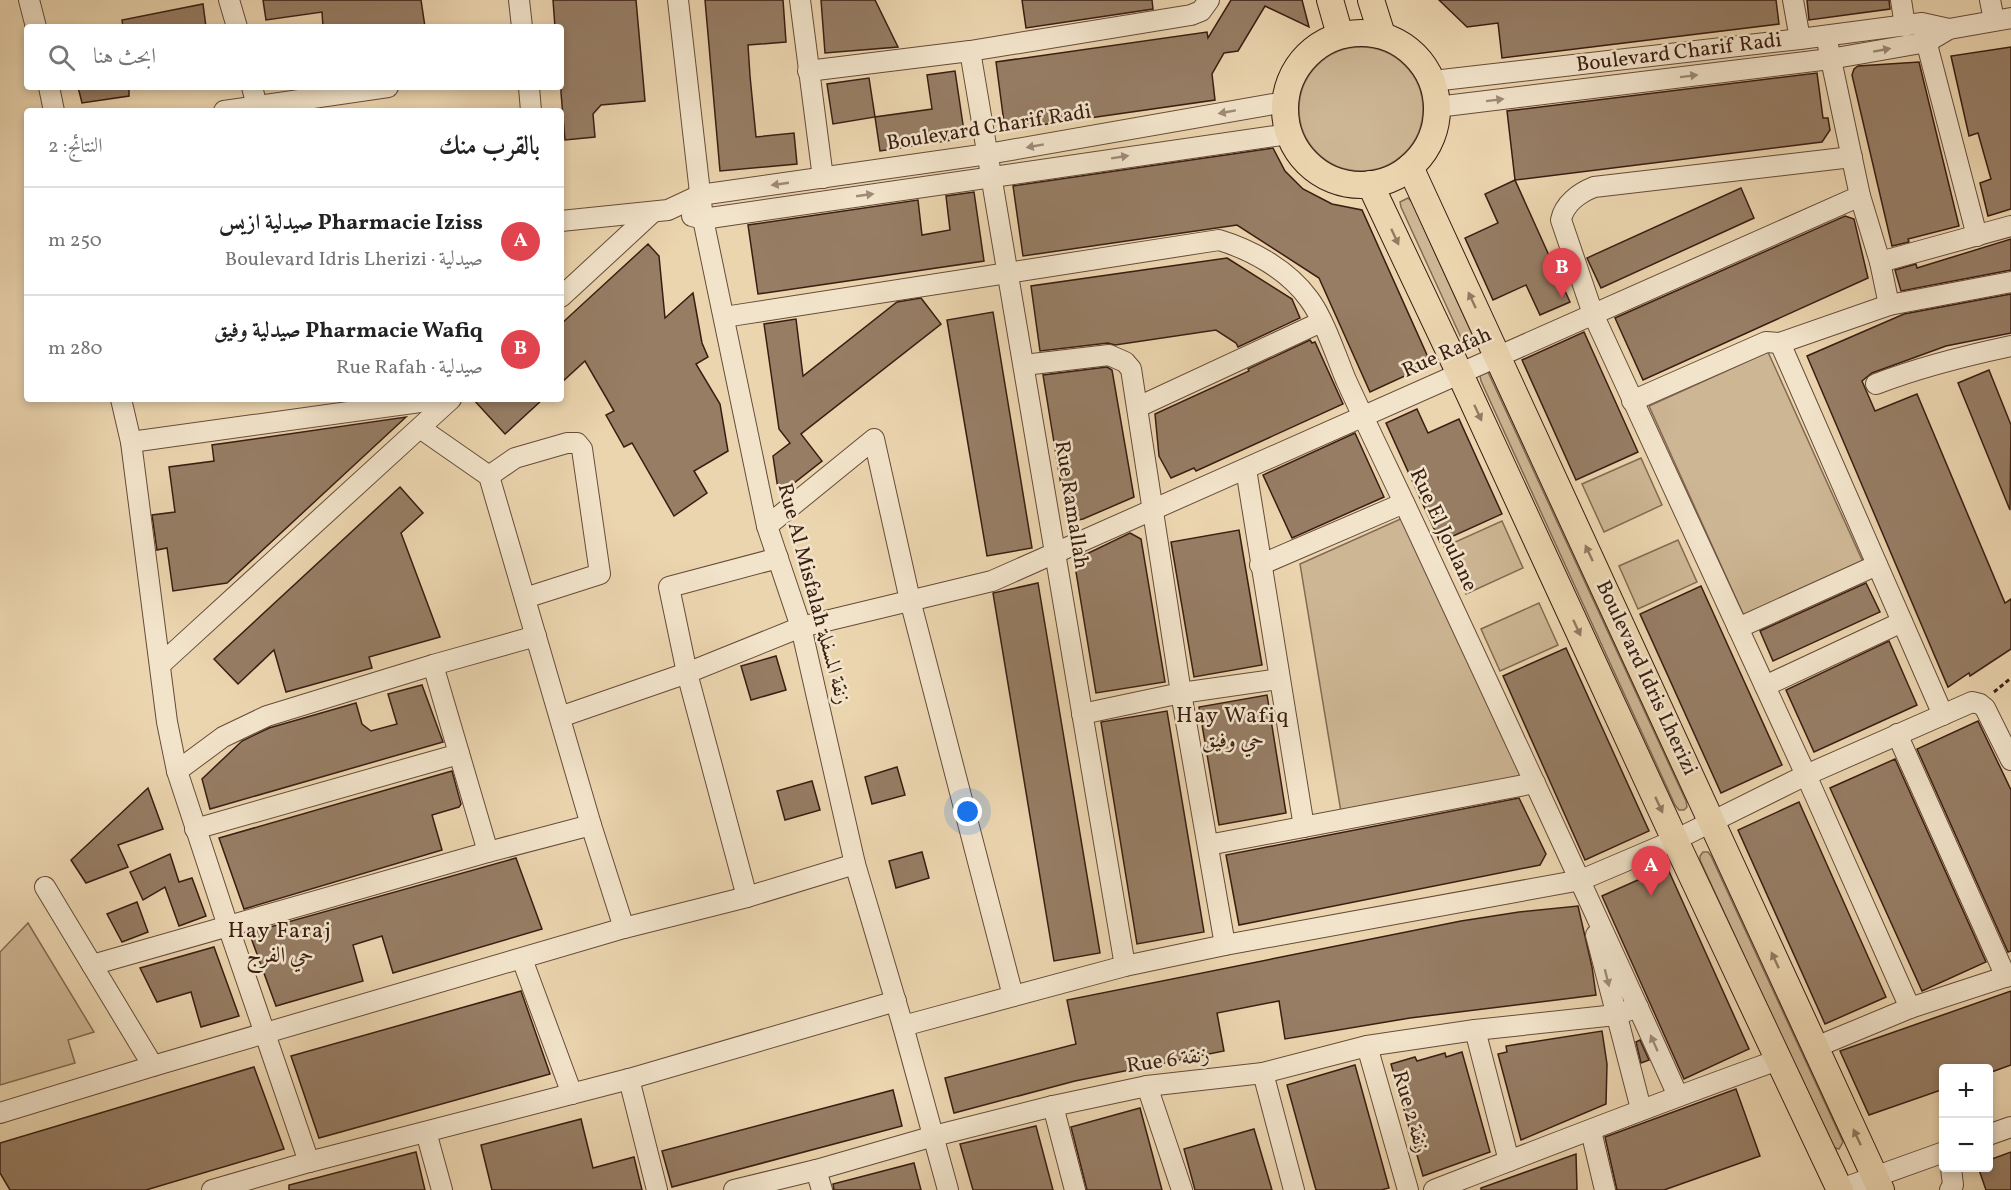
<!DOCTYPE html>
<html lang="ar">
<head>
<meta charset="utf-8">
<style>
  body { margin:0; font-family:Vollkorn,Amiri,serif; background:#f2f2f2; color:#222; direction:rtl }
  .controls { position:absolute; right:18px; bottom:18px; display:grid; overflow:hidden; border-radius:6px; box-shadow:0 3px 9px #0003 }
  .controls button { width:54px; height:54px; display:grid; place-items:center; padding:0; border:0; border-bottom:2px solid #e0e0e0; background:#fff; color:#222; font:30px sans-serif }
  .you { position:absolute; left:968px; top:812px; width:21px; height:21px; margin:-15px; border:4px solid #fff; border-radius:50%; background:#1a73e8; box-shadow:0 0 0 9px #1a73e833 }
  .badge { display:grid; place-items:center; width:39px; height:39px; border-radius:50%; background:#2563eb; color:#fff; font-size:20px; font-weight:700 }
  .pin { position:absolute; translate:-50% -50px; filter:drop-shadow(0 2px 3px #0008) }
  .pin::after { content:''; position:absolute; top:32px; width:21px; height:18px; background:inherit; clip-path:polygon(0 0,100% 0,50% 100%) }
  .list { margin:0; padding:0; list-style:none }
  h2 { display:flex; justify-content:space-between; align-items:center; height:78px; margin:0; padding:0 24px; font-size:26px }
  h2 small { font-size:20px; font-weight:400; color:#767676 }
  .list li { display:grid; grid-template-columns:39px 1fr auto; gap:18px; align-items:center; box-sizing:border-box; height:108px; padding:0 24px; border-top:2px solid #e0e0e0 }
  .list b { display:block; font-size:22px; white-space:nowrap }
  .list p { margin:0; font-size:20px; white-space:nowrap; color:#767676 }
  .list em { font-size:20px; font-style:normal; color:#767676 }
  .icon { flex:none; width:33px; height:33px; fill:none; stroke:currentColor; stroke-width:2; stroke-linecap:round; stroke-linejoin:round }
  .map { position:relative; flex:none; width:2011px; height:1190px; overflow:hidden; direction:ltr }
  .search { position:absolute; background:#fff; box-shadow:0 3px 9px #0003; left:24px; top:24px; width:540px; height:66px; display:flex; align-items:center; gap:15px; box-sizing:border-box; padding:0 21px; border-radius:6px; color:#767676; font-size:22px }
  .panel { position:absolute; background:#fff; box-shadow:0 3px 9px #0003; left:24px; top:108px; width:540px; height:294px; border-radius:6px; direction:rtl }
  .map>svg:first-child { display:block }
</style>
</head>
<body>
<div class="map">
<svg width="2011" height="1190" viewBox="0 0 2011 1190">
  <rect width="100%" height="100%" fill="#ebd5af"/>
  <filter id="stains"><feTurbulence type="fractalNoise" baseFrequency=".00333" numOctaves="4"/><feColorMatrix values="0 0 0 0 .2 0 0 0 0 .09 0 0 0 0 .02 0 0 0 .5 -.17"/></filter>
  <radialGradient id="worn" r=".72"><stop offset=".6" stop-color="#630" stop-opacity="0"/><stop offset="1" stop-color="#630" stop-opacity=".3"/></radialGradient>
  <g fill="#cdb694" stroke="#846a53" stroke-width="1.5">
    <circle cx="1361" cy="109" r="62"/>
    <polygon points="1408,198 1412,202 1474,338 1475,343 1471,346 1466,347 1463,342 1401,207 1400,202"/>
    <polygon points="1768,352 1863,562 1744,616 1649,406"/>
    <polygon points="1488,372 1686,801 1687,807 1684,810 1679,810 1675,805 1481,381 1480,376 1483,373"/>
    <polygon points="1641,458 1662,505 1604,532 1582,484"/>
    <polygon points="1405,517 1522,777 1341,812 1300,564"/>
    <polygon points="1502,521 1523,568 1466,594 1444,547"/>
    <polygon points="1678,540 1697,582 1638,609 1619,566"/>
    <polygon points="1539,603 1558,645 1500,671 1481,629"/>
    <polygon points="1703,852 1708,852 1711,856 1843,1142 1839,1149 1832,1147 1700,860 1700,856"/>
    <polygon points="28,923 94,1032 68,1040 75,1063 0,1085 0,952"/>
  </g>
  <g fill="#967d64" stroke="#3a1d12" stroke-width="1.5">
    <polygon points="263,0 421,0 425,27 323,27 322,12 266,20"/>
    <polygon points="553,0 636,0 645,101 601,105 593,114 595,137 565,140 561,93 561,27 555,27"/>
    <polygon points="705,0 783,0 786,42 748,45 750,76 756,137 794,133 797,164 720,171"/>
    <polygon points="821,0 875,0 898,47 825,53"/>
    <polygon points="1022,0 1152,0 1153,9 1026,28"/>
    <polygon points="1231,0 1302,0 1309,27 1265,6 1238,51 1224,53 1212,74 1215,100 1005,130 996,62 1207,32 1208,38"/>
    <polygon points="1439,0 1776,0 1779,24 1502,58 1498,23 1467,27"/>
    <polygon points="1807,0 1889,0 1890,9 1809,20"/>
    <polygon points="203,4 206,27 123,27 122,20"/>
    <polygon points="2011,47 2011,209 1988,216 1980,183 1991,179 1978,133 1969,136 1951,56"/>
    <polygon points="1919,62 1959,226 1908,239 1909,242 1892,246 1852,75 1854,69 1858,66"/>
    <polygon points="955,71 965,138 880,151 875,117 932,109 927,75"/>
    <polygon points="1817,73 1823,118 1828,118 1830,130 1822,142 1515,180 1570,302 1540,315 1526,285 1493,300 1465,238 1498,223 1485,194 1515,180 1507,111"/>
    <polygon points="869,78 875,117 833,124 827,84"/>
    <polygon points="78,87 129,87 129,96 82,103"/>
    <polygon points="1273,148 1285,171 1303,189 1332,204 1362,210 1431,364 1370,392 1319,278 1237,225 1023,256 1013,186"/>
    <polygon points="1741,188 1754,218 1601,288 1587,258"/>
    <polygon points="974,192 984,261 758,294 748,225 918,200 922,235 950,230 946,196"/>
    <polygon points="1845,216 1854,219 1868,278 1643,380 1615,318"/>
    <polygon points="2011,239 2011,270 1901,291 1895,270 1916,264 1917,268"/>
    <polygon points="648,244 659,256 665,318 693,293 702,343 708,357 696,364 720,404 728,451 694,471 707,493 674,516 632,443 624,447 606,415 614,411 585,361 561,383 561,324"/>
    <polygon points="1227,258 1292,299 1300,318 1238,347 1236,343 1216,330 1115,345 1108,343 1040,351 1031,286"/>
    <polygon points="2011,294 2011,333 1946,346 1872,373 1862,381 1875,411 1917,394 2005,603 2011,599 2011,649 1970,676 1969,673 1948,687 1807,356 1904,314"/>
    <polygon points="921,298 941,324 801,434 822,461 789,487 778,489 773,456 790,443 779,429 764,324 796,319 803,376 897,302"/>
    <polygon points="993,312 1032,548 987,556 947,320"/>
    <polygon points="1584,332 1638,452 1576,480 1522,360"/>
    <polygon points="1310,340 1312,343 1315,342 1343,404 1196,471 1194,468 1171,478 1159,456 1155,414 1249,371 1248,369"/>
    <polygon points="1107,367 1112,370 1134,497 1083,519 1067,522 1043,375"/>
    <polygon points="1989,370 2011,425 2010,510 1958,383"/>
    <polygon points="473,399 543,399 505,434"/>
    <polygon points="1417,409 1428,433 1459,419 1502,514 1440,542 1386,423"/>
    <polygon points="406,417 227,583 173,591 167,548 157,550 152,515 175,512 169,467 214,461 212,445"/>
    <polygon points="1355,433 1384,497 1292,538 1263,475"/>
    <polygon points="400,487 423,513 401,533 440,637 369,657 372,668 286,692 274,650 238,684 214,659"/>
    <polygon points="1239,530 1262,665 1194,677 1171,542"/>
    <polygon points="1130,533 1141,539 1165,682 1096,693 1074,560"/>
    <polygon points="1038,583 1100,953 1054,961 993,593"/>
    <polygon points="1866,583 1880,612 1773,661 1760,631"/>
    <polygon points="1701,586 1782,765 1721,793 1640,614"/>
    <polygon points="1889,641 1917,705 1814,752 1786,690"/>
    <polygon points="1566,648 1649,831 1585,860 1503,676"/>
    <polygon points="776,656 786,690 751,700 741,666"/>
    <polygon points="422,685 443,742 210,809 202,779 242,741 269,728 356,703 362,724 371,731 397,724 388,694"/>
    <polygon points="1267,695 1286,813 1219,825 1199,707"/>
    <polygon points="1167,711 1204,932 1137,944 1101,722"/>
    <polygon points="1978,721 2011,790 2011,951 2008,952 1917,749"/>
    <polygon points="1895,759 1986,962 1922,991 1830,788"/>
    <polygon points="897,767 905,795 872,804 865,777"/>
    <polygon points="452,771 461,804 459,807 432,815 442,850 244,909 219,838"/>
    <polygon points="812,781 820,810 785,820 777,791"/>
    <polygon points="148,788 163,829 118,845 128,867 86,883 71,860"/>
    <polygon points="1519,798 1546,854 1540,865 1239,925 1226,855"/>
    <polygon points="1799,802 1886,997 1825,1024 1738,830"/>
    <polygon points="922,852 929,878 896,888 889,861"/>
    <polygon points="170,854 179,882 192,878 206,916 179,926 165,887 143,900 130,872"/>
    <polygon points="516,858 542,929 393,973 382,936 353,945 363,981 276,1006 250,935 253,934 252,932"/>
    <polygon points="1667,867 1749,1049 1684,1079 1602,896"/>
    <polygon points="137,902 148,932 122,942 107,914"/>
    <polygon points="1578,906 1592,967 1596,995 1410,1018 1285,1039 1279,1001 1217,1013 1224,1051 1075,1081 954,1113 945,1078 1076,1044 1067,1000 1461,921 1519,912"/>
    <polygon points="214,947 239,1016 201,1027 191,992 157,1002 140,968"/>
    <polygon points="521,991 550,1074 319,1138 291,1056"/>
    <polygon points="2011,991 2011,1065 1989,1073 1989,1068 1944,1068 1944,1089 1869,1115 1840,1051"/>
    <polygon points="1602,1031 1607,1064 1606,1104 1521,1140 1498,1054 1507,1052 1506,1046"/>
    <polygon points="1640,1040 1649,1060 1641,1063 1636,1042"/>
    <polygon points="1462,1052 1490,1152 1423,1176 1391,1064 1415,1057 1417,1061 1445,1053 1446,1057"/>
    <polygon points="1355,1065 1389,1188 1381,1190 1316,1190 1287,1085"/>
    <polygon points="254,1067 284,1149 146,1190 10,1190 0,1173 0,1143"/>
    <polygon points="1736,1089 1760,1156 1664,1190 1617,1190 1605,1137"/>
    <polygon points="893,1090 902,1126 672,1187 662,1151"/>
    <polygon points="1140,1108 1162,1190 1087,1190 1071,1127"/>
    <polygon points="581,1119 593,1168 634,1157 642,1190 492,1190 481,1145"/>
    <polygon points="1036,1126 1053,1190 973,1190 960,1144"/>
    <polygon points="1254,1129 1272,1190 1195,1190 1184,1149"/>
    <polygon points="416,1152 425,1190 289,1190 289,1185"/>
    <polygon points="2011,1152 2011,1190 1986,1190 1978,1167 1989,1167 1989,1160"/>
    <polygon points="1576,1154 1577,1190 1481,1190 1481,1188"/>
    <polygon points="914,1163 921,1190 834,1190 833,1184"/>
  </g>
  <g fill="none" stroke-linecap="round" stroke-linejoin="round">
    <defs>
      <g id="minor">
        <polyline points="29,0 36,27"/>
        <polyline points="229,0 237,27"/>
        <polyline points="519,0 522,27"/>
        <polyline points="678,0 703,219 767,526 801,627 855,864 903,1026 948,1190"/>
        <polyline points="800,0 823,178"/>
        <polyline points="1793,0 1800,39"/>
        <polyline points="1901,0 1905,26"/>
        <polyline points="1990,0 1994,20"/>
        <polyline points="1923,29 1977,236"/>
        <polyline points="970,51 1125,966"/>
        <polyline points="808,71 970,51 1191,15 1201,11 1209,0"/>
        <polyline points="1433,81 1800,39 1922,23 1949,29"/>
        <polyline points="49,87 54,111"/>
        <polyline points="252,87 257,106"/>
        <polyline points="529,87 531,111"/>
        <polyline points="1437,107 1830,59 1927,42 1949,29 2011,18"/>
        <polyline points="224,111 388,87"/>
        <path d="M1852,157L1594,187C1579,193 1564,204 1561,220L1593,314L1806,775L1910,1008"/>
        <polyline points="692,216 703,219 1289,134"/>
        <polyline points="561,221 668,210 700,195 988,154 1285,102"/>
        <polyline points="1880,262 2011,226"/>
        <polyline points="561,297 653,212"/>
        <polyline points="1889,305 2011,282"/>
        <path d="M724,317L1219,240C1252,250 1288,270 1309,299C1324,319 1336,356 1346,380C1369,430 1393,479 1416,528C1504,717 1593,906 1678,1096"/>
        <polyline points="1780,343 1943,715"/>
        <polyline points="1024,365 1109,355 1125,362 1131,369 1181,693 1225,945"/>
        <path d="M1876,384C1920,367 1964,356 2011,346"/>
        <polyline points="121,399 131,442 167,722 177,771 228,926 309,1162"/>
        <polyline points="1632,401 1766,342 1780,343 1889,305 1880,262 1860,196 1826,36"/>
        <polyline points="1138,407 1321,322"/>
        <polyline points="420,428 489,476 591,825 624,928"/>
        <polyline points="131,442 442,399"/>
        <polyline points="1246,469 1304,827"/>
        <polyline points="489,476 515,458 567,443 577,443 582,449 600,574 525,598"/>
        <polyline points="767,526 874,439 910,600 1013,996"/>
        <polyline points="778,558 669,587 687,673 747,897 855,864"/>
        <polyline points="1260,565 1404,503"/>
        <polyline points="1738,628 1877,565"/>
        <polyline points="160,665 451,399"/>
        <polyline points="433,665 488,852"/>
        <polyline points="1765,686 1902,622"/>
        <polyline points="1082,714 1181,693 1279,679"/>
        <polyline points="560,717 687,673 801,627 992,581 1860,196"/>
        <polyline points="1897,734 2006,977"/>
        <polyline points="177,771 223,737 267,716 433,665 536,636"/>
        <polyline points="195,829 459,754"/>
        <polyline points="1208,845 1535,783"/>
        <polyline points="45,887 153,1066"/>
        <polyline points="1596,935 1641,1109"/>
        <polyline points="522,959 572,1094"/>
        <polyline points="92,965 488,852 591,825"/>
        <polyline points="903,1026 1125,966 1225,945 1581,880 1675,840 1806,775 1972,702 1980,704 1985,708 2011,760"/>
        <polyline points="1475,1030 1509,1161"/>
        <polyline points="1367,1046 1408,1190"/>
        <polyline points="1816,1047 1910,1008 2011,975"/>
        <polyline points="1263,1073 1294,1190"/>
        <polyline points="629,1079 657,1190"/>
        <polyline points="1147,1086 1182,1190"/>
        <polyline points="1053,1106 1075,1190"/>
        <polyline points="0,1113 153,1066 624,928 747,897"/>
        <polyline points="1591,1131 1605,1190"/>
        <polyline points="426,1132 442,1190"/>
        <polyline points="1988,1135 2011,1127"/>
        <polyline points="816,1170 822,1190"/>
        <polyline points="212,1190 309,1162 629,1079 896,1001"/>
        <polyline points="734,1190 816,1170 934,1136 1053,1106 1147,1086 1263,1073 1367,1046 1475,1030 1616,1015 1638,1007"/>
        <path d="M1434,1190C1548,1146 1662,1101 1778,1060"/>
        <polyline points="1838,1190 1944,1152"/>
        <polyline points="1950,1190 1953,1185 1951,1168"/>
      </g>
      <g id="major">
        <polyline points="1330,0 1340,35"/>
        <polyline points="1371,0 1382,35"/>
        <circle cx="1361" cy="109" r="76"/>
        <polyline points="1410,167 1881,1190"/>
        <polyline points="1370,184 1460,374 1675,840 1840,1190"/>
      </g>
    </defs>
    <use href="#minor" stroke="#664b39" stroke-width="22"/>
    <use href="#major" stroke="#3a1d12" stroke-width="28"/>
    <polyline stroke="#3a1d12" stroke-width="3" stroke-dasharray="4.5 3" stroke-linecap="butt" points="1994,692 2011,678"/>
    <use href="#minor" stroke="#f2e4cb" stroke-width="20"/>
    <use href="#major" stroke="#ebd5af" stroke-width="26"/>
  </g>
  <defs><path id="oneway-solid" d="M-6-.8H1V-3.2L6.5 0L1 3.2V.8H-6Z" transform="scale(1.5)"/></defs>
  <g fill="#9f8a78">
    <use href="#oneway-solid" transform="translate(1882 50) rotate(-10)"/>
    <use href="#oneway-solid" transform="translate(1689 76) rotate(-7)"/>
    <use href="#oneway-solid" transform="translate(1495 100) rotate(-7)"/>
    <use href="#oneway-solid" transform="translate(1227 112) rotate(170)"/>
    <use href="#oneway-solid" transform="translate(1035 146) rotate(170)"/>
    <use href="#oneway-solid" transform="translate(1120 157) rotate(-9)"/>
    <use href="#oneway-solid" transform="translate(780 184) rotate(172)"/>
    <use href="#oneway-solid" transform="translate(865 195) rotate(-8)"/>
    <use href="#oneway-solid" transform="translate(1607 978) rotate(76)"/>
    <use href="#oneway-solid" transform="translate(1654 1043) rotate(-114)"/>
  </g>
  <g fill="#927960">
    <use href="#oneway-solid" transform="translate(1395 237) rotate(65)"/>
    <use href="#oneway-solid" transform="translate(1472 300) rotate(-115)"/>
    <use href="#oneway-solid" transform="translate(1478 413) rotate(65)"/>
    <use href="#oneway-solid" transform="translate(1589 553) rotate(-115)"/>
    <use href="#oneway-solid" transform="translate(1577 628) rotate(65)"/>
    <use href="#oneway-solid" transform="translate(1659 805) rotate(65)"/>
    <use href="#oneway-solid" transform="translate(1775 960) rotate(-115)"/>
    <use href="#oneway-solid" transform="translate(1857 1137) rotate(-115)"/>
  </g>
  <g text-anchor="middle" dominant-baseline="central" stroke-width="5" stroke-linejoin="round" paint-order="stroke">
    <g font-size="21" fill="#3a1d12" stroke="#f2e4cb">
      <text transform="translate(1679 53) rotate(-7)">Boulevard Charif Radi</text>
      <text transform="translate(989 128) rotate(-9)">Boulevard Charif Radi</text>
      <text transform="translate(1447 353) rotate(-24)">Rue Rafah</text>
      <text transform="translate(1071 505) rotate(81)">Rue Ramallah</text>
      <text transform="translate(1443 530) rotate(65)">Rue El Joulane</text>
      <text transform="translate(813 594) rotate(75)">Rue Al Misfalah زنقة المسفلة</text>
      <text transform="translate(1646 678) rotate(65)">Boulevard Idris Lherizi</text>
      <text transform="translate(1168 1061) rotate(-8)">Rue 6 زنقة</text>
      <text transform="translate(1410 1112) rotate(74)">Rue 2 زنقة</text>
    </g>
    <g font-size="22" letter-spacing="1.5" fill="#3a1d12" stroke="#f2e4cb">
      <text x="1233" y="716">Hay Wafiq<tspan x="1233" dy="25">حي وفيق</tspan></text>
      <text x="280" y="931">Hay Faraj<tspan x="280" dy="25">حي الفرج</tspan></text>
    </g>
  </g>
  <rect width="100%" height="100%" filter="url(#stains)"/>
  <rect width="100%" height="100%" fill="url(#worn)"/>
</svg>
<div class="controls">
<button>+</button>
<button>−</button>
</div>
<div class="you"></div>
<div class="pin badge" style="left:1651px;top:896px;background:#e0444e">A</div>
<div class="pin badge" style="left:1562px;top:298px;background:#e0444e">B</div>
<div class="search"><svg class="icon" aria-label="search" viewBox="0 0 24 24"><circle cx="10" cy="10" r="6"/><path d="M15 15l6 6"/></svg>ابحث هنا</div>
<section class="panel">
<h2>بالقرب منك<small>النتائج: 2</small></h2>
<ul class="list">
<li><span class="badge" style="background:#e0444e">A</span><div><b>Pharmacie Iziss صيدلية ازيس</b><p>صيدلية · Boulevard Idris Lherizi</p></div><em>250 m</em></li>
<li><span class="badge" style="background:#e0444e">B</span><div><b>Pharmacie Wafiq صيدلية وفيق</b><p>صيدلية · Rue Rafah</p></div><em>280 m</em></li>
</ul>
</section>
</div>
</body>
</html>
